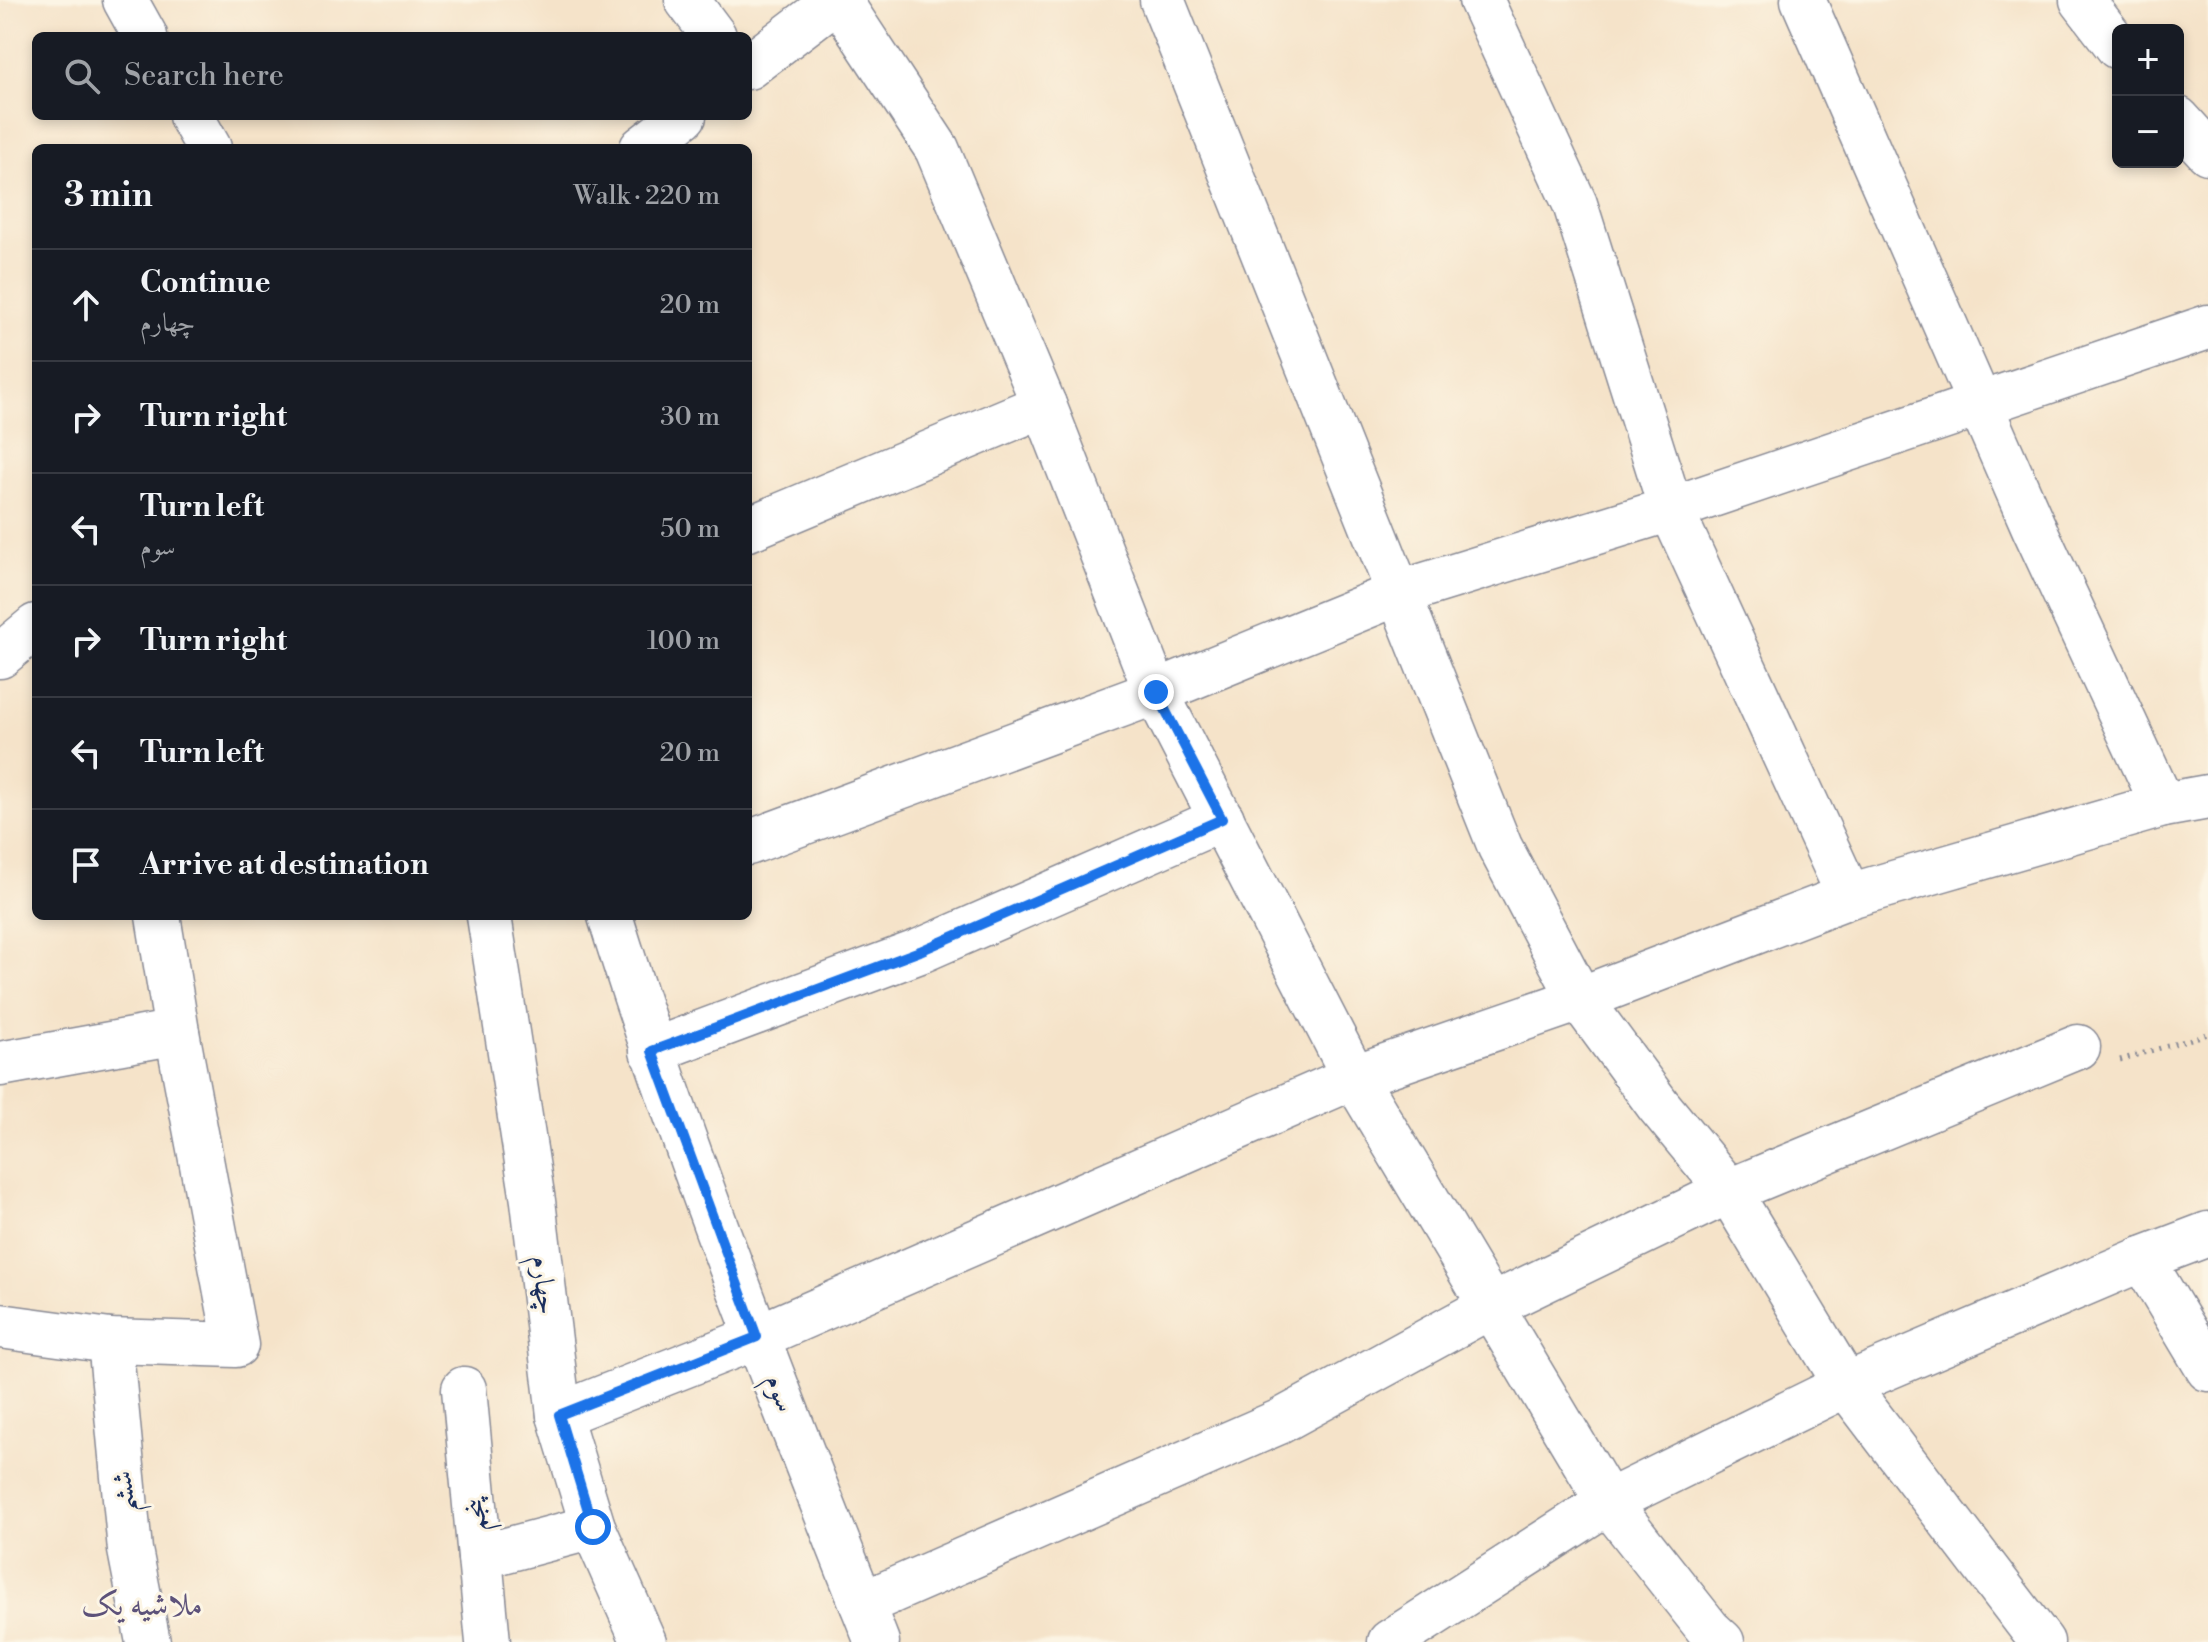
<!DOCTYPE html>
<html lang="en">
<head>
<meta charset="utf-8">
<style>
  body { margin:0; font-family:"Libre Bodoni",Amiri,serif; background:#242831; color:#f1f3f6 }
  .controls { position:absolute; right:24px; top:24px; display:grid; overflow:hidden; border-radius:12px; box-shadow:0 4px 12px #0003 }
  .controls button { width:72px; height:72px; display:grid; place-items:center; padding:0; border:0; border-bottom:2px solid #363941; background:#171b24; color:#f1f3f6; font:40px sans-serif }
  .stop { position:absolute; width:24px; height:24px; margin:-18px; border:6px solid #1a73e8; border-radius:50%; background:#fff }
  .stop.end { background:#1a73e8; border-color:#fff; box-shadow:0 2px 8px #0008 }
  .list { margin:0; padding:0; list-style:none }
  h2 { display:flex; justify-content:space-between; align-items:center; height:104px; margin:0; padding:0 32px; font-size:34px }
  h2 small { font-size:26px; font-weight:400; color:#9ea1a6 }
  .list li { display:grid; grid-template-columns:52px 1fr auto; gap:24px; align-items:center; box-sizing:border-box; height:112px; padding:0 32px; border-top:2px solid #363941 }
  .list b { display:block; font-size:30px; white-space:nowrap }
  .list p { margin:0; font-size:26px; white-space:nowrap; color:#9ea1a6 }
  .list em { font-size:26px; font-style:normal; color:#9ea1a6 }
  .icon { flex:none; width:44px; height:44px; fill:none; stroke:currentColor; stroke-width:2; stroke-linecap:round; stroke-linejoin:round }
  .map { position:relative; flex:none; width:2208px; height:1642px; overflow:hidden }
  .search { position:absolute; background:#171b24; box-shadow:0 4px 12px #0003; left:32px; top:32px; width:720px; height:88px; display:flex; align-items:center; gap:20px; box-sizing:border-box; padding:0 28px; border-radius:12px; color:#9ea1a6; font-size:30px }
  .panel { position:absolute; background:#171b24; box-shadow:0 4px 12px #0003; left:32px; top:144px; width:720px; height:776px; border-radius:12px }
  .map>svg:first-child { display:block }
</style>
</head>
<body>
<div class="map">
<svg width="2208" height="1642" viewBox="0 0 2208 1642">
  <rect width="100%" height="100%" fill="#fcf5e5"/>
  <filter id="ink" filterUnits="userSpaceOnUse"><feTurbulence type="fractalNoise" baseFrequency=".0125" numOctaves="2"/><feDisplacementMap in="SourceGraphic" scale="16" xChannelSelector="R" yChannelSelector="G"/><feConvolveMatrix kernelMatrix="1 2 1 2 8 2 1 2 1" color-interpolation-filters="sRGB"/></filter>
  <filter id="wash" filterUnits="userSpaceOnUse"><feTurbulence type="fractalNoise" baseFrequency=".006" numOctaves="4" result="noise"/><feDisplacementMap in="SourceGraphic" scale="32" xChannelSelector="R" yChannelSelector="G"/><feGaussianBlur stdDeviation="1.8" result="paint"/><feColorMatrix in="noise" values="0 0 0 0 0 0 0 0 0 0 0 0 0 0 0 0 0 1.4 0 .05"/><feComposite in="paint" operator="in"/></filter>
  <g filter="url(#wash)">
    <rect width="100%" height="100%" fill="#f5e3c9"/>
  </g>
  <g filter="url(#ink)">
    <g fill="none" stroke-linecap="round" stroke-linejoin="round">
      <defs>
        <g id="minor">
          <polyline points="125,0 145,36"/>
          <polyline points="687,0 714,36"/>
          <polyline points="839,0 937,149 1044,405 1156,692 1354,1077 1608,1502 1709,1630 1722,1642"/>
          <polyline points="1162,0 1500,847 1580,999 1658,1105 1729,1191 1846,1385 2042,1642"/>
          <polyline points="1481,0 1575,204 1671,509 1849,896"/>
          <polyline points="1803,0 2034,528 2163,805 2208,797"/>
          <polyline points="2082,0 2118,47"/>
          <polyline points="748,67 836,0"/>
          <polyline points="191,116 209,148"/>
          <polyline points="2178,119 2208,152"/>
          <polyline points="642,148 684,116"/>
          <polyline points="748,529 1044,405"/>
          <polyline points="0,656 36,626"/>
          <polyline points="748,843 1156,692 1399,593 1671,509 2208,327"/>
          <polyline points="489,916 533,1201 559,1415 593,1527 644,1642"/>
          <path d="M610,916C686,1162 782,1402 877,1642"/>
          <polyline points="652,1051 920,951 1222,819"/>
          <polyline points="0,1064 177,1032"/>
          <polyline points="2142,1259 2208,1369"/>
          <polyline points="0,1326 110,1341 236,1345 177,1032 158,916"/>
          <polyline points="110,1341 130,1550 148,1642"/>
          <polyline points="464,1389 488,1642"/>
          <polyline points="559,1415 757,1337 1354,1077 1580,999 1849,896 2163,805"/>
          <polyline points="480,1557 593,1527"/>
          <polyline points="862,1604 1279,1422 1493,1305 1729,1191 2078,1047"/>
          <polyline points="1390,1642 1608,1502 1846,1385 2142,1259 2208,1234"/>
        </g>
      </defs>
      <use href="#minor" stroke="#888994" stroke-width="47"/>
      <polyline stroke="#888994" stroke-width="5" stroke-dasharray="2 6" stroke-linecap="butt" points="2120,1060 2208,1034"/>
      <use href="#minor" stroke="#fff" stroke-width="44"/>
    </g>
  </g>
  <g fill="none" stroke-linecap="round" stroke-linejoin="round" filter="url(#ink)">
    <polyline stroke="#1a73e8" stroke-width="10" points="593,1527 559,1415 757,1337 652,1051 920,951 1222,819 1156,692"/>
  </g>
  <g text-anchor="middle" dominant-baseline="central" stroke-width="6" stroke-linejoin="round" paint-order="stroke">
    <g font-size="28" fill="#1b2f5e" stroke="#fcf5e5">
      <text transform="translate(544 1285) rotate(83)">چهارم</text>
      <text transform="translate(780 1393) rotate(69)">سوم</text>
      <text transform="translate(124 1492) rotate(-95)">ششم</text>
      <text transform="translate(476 1515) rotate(-96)">پنجم</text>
    </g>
    <g font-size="32" fill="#5d527a" stroke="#fcf5e5">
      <text x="142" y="1605">ملاشیه یک</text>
    </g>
  </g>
</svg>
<div class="controls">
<button>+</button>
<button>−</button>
</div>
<div class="stop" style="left:593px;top:1527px"></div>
<div class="stop end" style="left:1156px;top:692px"></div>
<div class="search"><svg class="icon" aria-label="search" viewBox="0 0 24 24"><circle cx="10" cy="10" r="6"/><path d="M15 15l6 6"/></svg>Search here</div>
<section class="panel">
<h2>3 min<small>Walk · 220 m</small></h2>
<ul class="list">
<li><svg class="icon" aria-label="ahead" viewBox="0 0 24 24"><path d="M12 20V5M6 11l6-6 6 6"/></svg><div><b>Continue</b><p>چهارم</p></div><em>20 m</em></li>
<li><svg class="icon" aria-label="right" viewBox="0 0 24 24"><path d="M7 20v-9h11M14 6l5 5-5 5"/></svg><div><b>Turn right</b></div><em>30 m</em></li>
<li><svg class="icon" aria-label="left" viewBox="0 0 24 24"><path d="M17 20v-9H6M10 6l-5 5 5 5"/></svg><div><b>Turn left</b><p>سوم</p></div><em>50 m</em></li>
<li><svg class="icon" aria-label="right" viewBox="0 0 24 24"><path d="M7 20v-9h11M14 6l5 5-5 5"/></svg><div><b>Turn right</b></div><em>100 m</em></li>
<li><svg class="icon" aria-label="left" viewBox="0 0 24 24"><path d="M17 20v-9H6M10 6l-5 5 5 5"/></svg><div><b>Turn left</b></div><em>20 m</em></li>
<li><svg class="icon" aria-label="arrive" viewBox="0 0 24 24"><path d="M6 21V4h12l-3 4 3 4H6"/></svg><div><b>Arrive at destination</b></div></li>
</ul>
</section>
</div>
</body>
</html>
